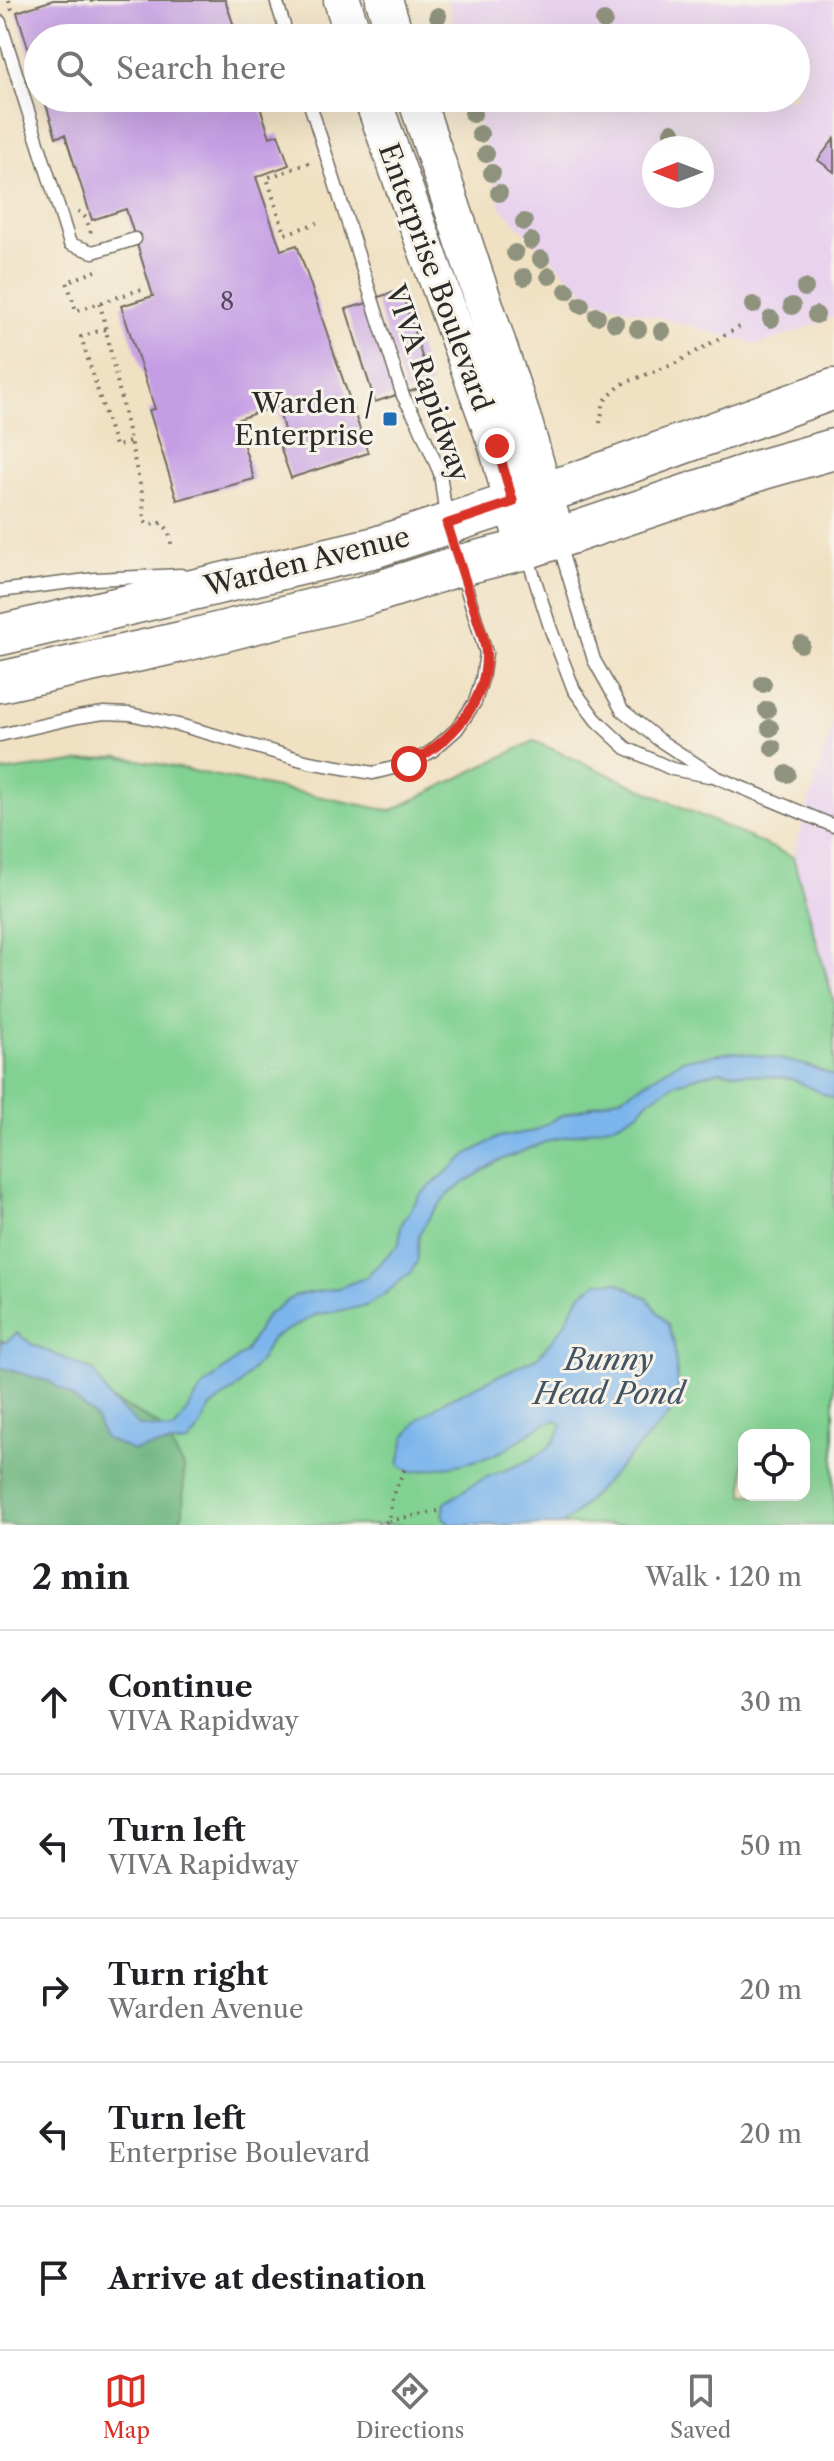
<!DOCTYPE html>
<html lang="en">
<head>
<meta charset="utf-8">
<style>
  body { margin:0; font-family:"Libre Caslon Text",serif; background:#f6f6f6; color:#202124 }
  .controls { position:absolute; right:24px; bottom:24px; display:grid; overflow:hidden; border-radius:16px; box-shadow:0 8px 32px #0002 }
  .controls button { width:72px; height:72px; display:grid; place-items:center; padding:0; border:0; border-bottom:2px solid #e0e0e0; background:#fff; color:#202124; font:40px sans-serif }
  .compass { position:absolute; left:642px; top:136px; width:72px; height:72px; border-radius:50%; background:#fff; box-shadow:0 8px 32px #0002; rotate:270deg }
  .stop { position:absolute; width:24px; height:24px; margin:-18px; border:6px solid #d93025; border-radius:50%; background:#fff }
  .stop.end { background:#d93025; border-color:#fff; box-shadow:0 2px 8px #0008 }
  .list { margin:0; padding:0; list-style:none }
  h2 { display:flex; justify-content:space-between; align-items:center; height:104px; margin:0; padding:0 32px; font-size:34px }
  h2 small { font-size:26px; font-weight:400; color:#757577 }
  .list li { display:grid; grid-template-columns:52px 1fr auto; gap:24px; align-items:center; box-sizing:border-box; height:144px; padding:0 32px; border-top:2px solid #e0e0e0 }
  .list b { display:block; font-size:30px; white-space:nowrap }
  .list p { margin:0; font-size:26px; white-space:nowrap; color:#757577 }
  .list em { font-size:26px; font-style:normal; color:#757577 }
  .icon { flex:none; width:44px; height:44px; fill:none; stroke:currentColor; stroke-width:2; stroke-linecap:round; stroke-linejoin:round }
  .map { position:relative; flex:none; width:834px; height:1525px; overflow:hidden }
  .search { position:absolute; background:#fff; box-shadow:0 8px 32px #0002; left:24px; right:24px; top:24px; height:88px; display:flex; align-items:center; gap:20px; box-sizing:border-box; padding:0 28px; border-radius:44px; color:#757577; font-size:30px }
  .sheet { height:824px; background:#fff }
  nav { display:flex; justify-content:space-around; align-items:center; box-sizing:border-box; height:112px; border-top:2px solid #e0e0e0; background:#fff; font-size:22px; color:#757577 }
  nav a { display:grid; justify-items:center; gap:4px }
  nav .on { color:#d93025 }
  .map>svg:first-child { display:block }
</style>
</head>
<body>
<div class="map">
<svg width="834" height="1525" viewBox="0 0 834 1525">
  <rect width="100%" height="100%" fill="#f7f3e8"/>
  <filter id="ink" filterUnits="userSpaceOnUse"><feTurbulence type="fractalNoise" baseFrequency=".0125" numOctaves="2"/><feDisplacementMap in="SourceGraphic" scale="16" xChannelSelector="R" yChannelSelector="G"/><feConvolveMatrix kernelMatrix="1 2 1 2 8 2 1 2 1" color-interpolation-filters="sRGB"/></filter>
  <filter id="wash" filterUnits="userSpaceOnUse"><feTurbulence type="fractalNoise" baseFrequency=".006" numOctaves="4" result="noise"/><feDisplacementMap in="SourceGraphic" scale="32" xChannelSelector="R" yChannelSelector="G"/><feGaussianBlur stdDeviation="1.8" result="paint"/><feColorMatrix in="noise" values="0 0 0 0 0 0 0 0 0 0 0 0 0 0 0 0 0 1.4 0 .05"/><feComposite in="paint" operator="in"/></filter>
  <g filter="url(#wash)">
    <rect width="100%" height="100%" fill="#f0e1c3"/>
    <g fill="#e8d2ee" fill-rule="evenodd">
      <path d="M447,0H834V317L760,345L591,299L501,207L472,98H796V38H457ZM654,148H702V196H654Z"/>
      <polygon points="834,718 834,1003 793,857"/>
    </g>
    <path fill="#81d192" stroke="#567e5e" stroke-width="2" fill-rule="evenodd" d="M534,741L793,857L834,1003V1525H177L183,1513L159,1425L0,1340V772L119,756L391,811ZM744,1435H804V1495H744Z"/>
    <polygon fill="#68b37c" stroke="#4a6f54" stroke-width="2" points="0,1340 159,1425 184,1467 183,1513 177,1525 0,1525"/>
    <g fill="#7bb5ec" stroke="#53708c" stroke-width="2">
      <path d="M733,1052C768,1057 802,1061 834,1076V1099L792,1079L719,1071L679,1082L649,1100L639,1112L617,1124L548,1141L498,1161L451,1192L432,1213L419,1234L417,1262L411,1272L385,1294L366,1306L315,1315L271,1339L261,1359L240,1385L211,1407L196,1434L188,1443L153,1446L133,1451L104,1438L97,1421L91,1413L67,1393L50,1382L0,1367V1342H6L17,1333L33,1345L94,1371L110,1399L139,1426L174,1430L203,1387L245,1352L267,1315L296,1295L338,1288L365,1278L399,1244L401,1225L420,1195L468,1154L499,1137L534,1131L561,1116L623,1096L682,1060Z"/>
      <path d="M598,1282H617L647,1298L668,1325L674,1343L678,1388L670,1414L576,1513L562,1525H451L443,1517L445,1503C457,1495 469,1486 483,1479C511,1466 554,1459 562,1424L556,1420C536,1425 521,1441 502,1451C473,1465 442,1467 410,1472L399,1464L405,1437L419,1419L446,1400L538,1357L562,1328L580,1295Z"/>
    </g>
    <g id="blocks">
      <g fill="#c59de4">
        <polygon points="53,0 90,0 91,2 96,0 225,0 238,38 38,38 37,77 17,12"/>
        <polygon points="44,98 257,98 270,137 278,134 289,165 256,177 281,250 297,245 368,453 291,478 280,447 288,445 278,407 267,409 236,420 254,479 177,500 149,410 155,409 121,306 153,296 126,209 92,220 65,135 56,137"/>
        <polygon points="834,139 834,172 818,160"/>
        <polygon points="401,290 431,385 405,393 375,298"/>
        <polygon points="371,302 399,394 375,402 346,309"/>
      </g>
    </g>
  </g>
  <g filter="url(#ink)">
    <use href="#blocks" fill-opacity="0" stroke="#706b60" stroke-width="2"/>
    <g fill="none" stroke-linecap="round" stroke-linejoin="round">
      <defs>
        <g id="service">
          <polyline points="276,0 288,38"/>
          <polyline points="0,22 70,244 93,252 135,239"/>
          <polyline points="558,541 594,660 622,710 659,740 716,777 834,826"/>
          <polyline points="527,555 551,630 574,690 596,720 626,748 672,769 709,776"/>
          <polyline points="0,591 95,579 181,575"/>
          <polyline points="0,735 78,717 104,713 130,714 183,726 309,762 373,773 409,764 432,751 457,729 475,702 482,679 486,653 447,524 440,473 418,422 403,396 308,98"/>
        </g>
        <g id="secondary">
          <polyline points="342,0 354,38"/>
          <polyline points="384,0 396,38"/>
          <polyline points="372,98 497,446 525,549"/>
          <polyline points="416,98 525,426 557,538"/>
        </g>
        <g id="primary">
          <polyline points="0,635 376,547 574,483 834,389"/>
          <polyline points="0,682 181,642 364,596 461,565 525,549 763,469 834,449"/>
        </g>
      </defs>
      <use href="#service" stroke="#706b60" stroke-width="15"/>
      <use href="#secondary" stroke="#706b60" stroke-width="39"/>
      <use href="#primary" stroke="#706b60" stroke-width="43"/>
      <g stroke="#706b60" stroke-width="4" stroke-dasharray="2 6" stroke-linecap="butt">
        <polyline points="9,0 12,10"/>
        <polyline points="309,163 267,178 285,234 317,223"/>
        <polyline points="78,211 86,218 91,233"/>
        <polyline points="96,271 67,282 76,311 145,288"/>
        <polyline points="100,303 143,499 144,521 148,525 162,523 169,531 172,549"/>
        <polyline points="105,329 81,337 115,446 130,442"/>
        <polyline points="600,423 604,401 622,384 676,363 741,326"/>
        <polyline points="389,1521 443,1510"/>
        <polyline points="378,1525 389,1521 392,1497 405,1468"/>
      </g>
      <use href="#service" stroke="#fff" stroke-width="12"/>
      <use href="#secondary" stroke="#fff" stroke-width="36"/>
      <use href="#primary" stroke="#fff" stroke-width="40"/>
    </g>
    <g fill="#8f937e">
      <circle cx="438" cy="16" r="9"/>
      <circle cx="604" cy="21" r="9"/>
      <circle cx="473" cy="114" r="9"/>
      <circle cx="672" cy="132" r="9"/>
      <circle cx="480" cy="134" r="9"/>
      <circle cx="486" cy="154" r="9"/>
      <circle cx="492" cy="173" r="9"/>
      <circle cx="499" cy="193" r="9"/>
      <circle cx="524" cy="222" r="9"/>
      <circle cx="531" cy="241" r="9"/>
      <circle cx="515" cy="253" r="9"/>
      <circle cx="541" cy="259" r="9"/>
      <circle cx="549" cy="276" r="9"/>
      <circle cx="524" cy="277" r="9"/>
      <circle cx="805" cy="288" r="9"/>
      <circle cx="567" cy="291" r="9"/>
      <circle cx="581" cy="305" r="9"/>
      <circle cx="753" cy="305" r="9"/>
      <circle cx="792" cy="306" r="9"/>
      <circle cx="816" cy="315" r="9"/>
      <circle cx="597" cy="316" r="9"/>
      <circle cx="771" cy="319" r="9"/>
      <circle cx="615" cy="323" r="9"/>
      <circle cx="638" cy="329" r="9"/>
      <circle cx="662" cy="331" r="9"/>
      <circle cx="801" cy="644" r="9"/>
      <circle cx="763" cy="684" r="9"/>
      <circle cx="767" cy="710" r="9"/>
      <circle cx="770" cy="728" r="9"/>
      <circle cx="773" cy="748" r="9"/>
      <circle cx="787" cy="774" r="9"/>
    </g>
  </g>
  <g fill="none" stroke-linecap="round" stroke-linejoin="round" filter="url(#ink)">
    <path stroke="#d93025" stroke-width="10" d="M409,764C449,742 487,705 486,654C486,643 480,629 477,618C467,587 457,555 447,524L513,502L497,446"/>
  </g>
  <rect fill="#1f6fb2" stroke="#f7f3e8" stroke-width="3" x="382" y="411" width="16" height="16" rx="4"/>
  <g text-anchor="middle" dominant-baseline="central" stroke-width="6" stroke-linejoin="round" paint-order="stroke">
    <g font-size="24" fill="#524859">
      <text x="227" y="301">8</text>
    </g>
    <g font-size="28" fill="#2b2b2b" stroke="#f7f3e8">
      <text transform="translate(436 277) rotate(70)">Enterprise Boulevard</text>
      <text transform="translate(428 383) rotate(71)">VIVA Rapidway</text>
      <text transform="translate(307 561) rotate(-14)">Warden Avenue</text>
    </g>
    <g font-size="28" fill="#2b2b2b" stroke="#f7f3e8" text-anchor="end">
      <text x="374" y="403">Warden /<tspan x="374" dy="32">Enterprise</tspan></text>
    </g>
    <g font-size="30" font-style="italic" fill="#435465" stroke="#f7f3e8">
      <text x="609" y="1359">Bunny<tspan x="609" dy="34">Head Pond</tspan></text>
    </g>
  </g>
</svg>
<div class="controls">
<button><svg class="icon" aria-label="locate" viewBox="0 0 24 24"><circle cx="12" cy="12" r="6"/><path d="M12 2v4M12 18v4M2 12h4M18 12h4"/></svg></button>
</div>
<svg class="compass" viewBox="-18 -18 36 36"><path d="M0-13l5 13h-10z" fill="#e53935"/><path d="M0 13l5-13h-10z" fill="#757577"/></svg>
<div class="stop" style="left:409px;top:764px"></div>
<div class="stop end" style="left:497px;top:446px"></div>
<div class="search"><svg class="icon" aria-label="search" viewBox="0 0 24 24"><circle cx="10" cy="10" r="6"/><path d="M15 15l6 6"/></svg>Search here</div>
</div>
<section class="sheet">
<h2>2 min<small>Walk · 120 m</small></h2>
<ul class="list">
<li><svg class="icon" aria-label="ahead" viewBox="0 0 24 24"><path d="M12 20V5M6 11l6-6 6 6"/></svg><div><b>Continue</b><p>VIVA Rapidway</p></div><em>30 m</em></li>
<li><svg class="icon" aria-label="left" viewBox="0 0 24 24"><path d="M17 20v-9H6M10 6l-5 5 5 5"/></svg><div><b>Turn left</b><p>VIVA Rapidway</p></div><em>50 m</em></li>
<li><svg class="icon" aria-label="right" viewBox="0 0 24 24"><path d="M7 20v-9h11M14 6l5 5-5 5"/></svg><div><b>Turn right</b><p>Warden Avenue</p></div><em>20 m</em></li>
<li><svg class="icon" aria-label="left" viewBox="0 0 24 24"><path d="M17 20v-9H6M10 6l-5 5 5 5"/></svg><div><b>Turn left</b><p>Enterprise Boulevard</p></div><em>20 m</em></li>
<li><svg class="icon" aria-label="arrive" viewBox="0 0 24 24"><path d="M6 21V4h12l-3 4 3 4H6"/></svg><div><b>Arrive at destination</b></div></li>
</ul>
</section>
<nav>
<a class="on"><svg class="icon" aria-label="map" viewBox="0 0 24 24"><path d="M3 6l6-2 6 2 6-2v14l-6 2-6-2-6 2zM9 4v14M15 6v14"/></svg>Map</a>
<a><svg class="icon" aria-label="directions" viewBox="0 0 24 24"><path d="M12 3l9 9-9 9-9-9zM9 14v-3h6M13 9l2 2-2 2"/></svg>Directions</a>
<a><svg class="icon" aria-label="saved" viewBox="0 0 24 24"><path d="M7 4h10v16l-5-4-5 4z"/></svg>Saved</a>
</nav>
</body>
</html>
